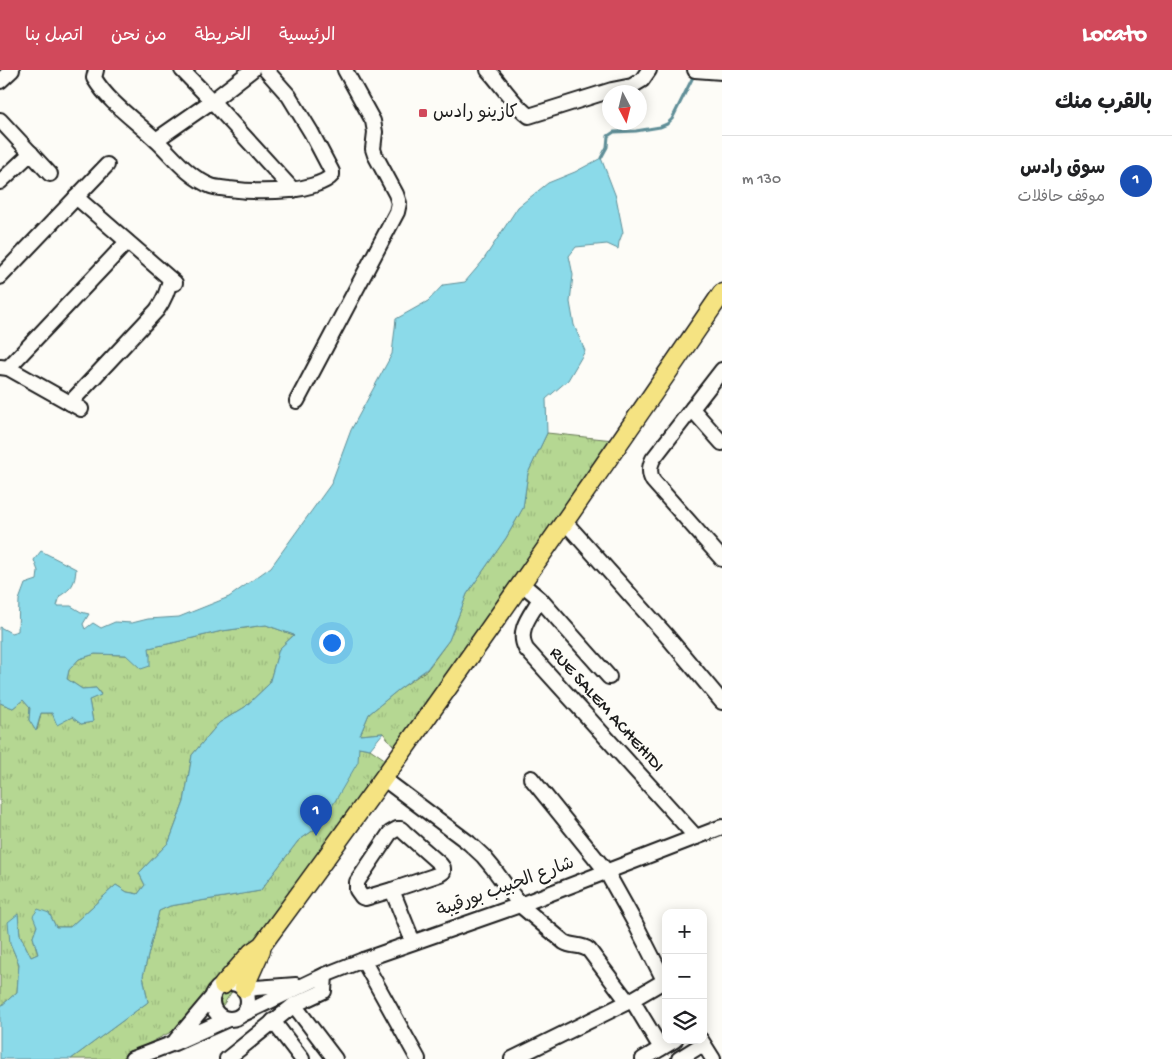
<!DOCTYPE html>
<html lang="ar">
<head>
<meta charset="utf-8">
<style>
  body { margin:0; font-family:"Gochi Hand","Playpen Sans Arabic",sans-serif; background:#f2f2f2; color:#202124; direction:rtl }
  .controls { position:absolute; right:15px; bottom:15px; display:grid; overflow:hidden; border-radius:10px; box-shadow:0 2px 12px #0003 }
  .controls button { width:45px; height:45px; display:grid; place-items:center; padding:0; border:0; border-bottom:1px solid #e0e0e0; background:#fff; color:#202124; font:25px sans-serif }
  .compass { position:absolute; left:602px; top:15px; width:45px; height:45px; border-radius:50%; background:#fff; box-shadow:0 2px 12px #0003; rotate:173deg }
  .you { position:absolute; left:331px; top:572px; width:18px; height:18px; margin:-12px; border:4px solid #fff; border-radius:50%; background:#1a73e8; box-shadow:0 0 0 8px #1a73e833 }
  .badge { display:grid; place-items:center; width:32px; height:32px; border-radius:50%; background:#d1495b; color:#fff; font-size:16px; font-weight:700 }
  .pin { position:absolute; translate:-50% -41px; filter:drop-shadow(0 1px 2px #0008) }
  .pin::after { content:''; position:absolute; top:26px; width:18px; height:15px; background:inherit; clip-path:polygon(0 0,100% 0,50% 100%) }
  .list { margin:0; padding:0; list-style:none }
  h2 { display:flex; justify-content:space-between; align-items:center; height:65px; margin:0; padding:0 20px; font-size:21px }
  h2 small { font-size:16px; font-weight:400; color:#757577 }
  .list li { display:grid; grid-template-columns:32px 1fr auto; gap:15px; align-items:center; box-sizing:border-box; height:90px; padding:0 20px; border-top:1px solid #e0e0e0 }
  .list b { display:block; font-size:19px; white-space:nowrap }
  .list p { margin:0; font-size:16px; white-space:nowrap; color:#757577 }
  .list em { font-size:16px; font-style:normal; color:#757577 }
  .icon { flex:none; width:28px; height:28px; fill:none; stroke:currentColor; stroke-width:2; stroke-linecap:round; stroke-linejoin:round }
  .map { position:relative; flex:none; width:722px; height:989px; overflow:hidden; direction:ltr }
  header { display:flex; align-items:center; gap:30px; box-sizing:border-box; height:70px; padding:0 25px; background:#d1495b; color:#fff }
  header strong { font-size:24px }
  nav { display:flex; gap:28px; margin-inline-start:auto; font-size:18px }
  main { display:flex }
  aside { flex:1; background:#fff }
  .map>svg:first-child { display:block }
</style>
</head>
<body>
<header>
<strong>Locato</strong>
<nav><a>الرئيسية</a><a>الخريطة</a><a>من نحن</a><a>اتصل بنا</a></nav>
</header>
<main>
<aside>
<h2>بالقرب منك<small></small></h2>
<ul class="list">
<li><span class="badge" style="background:#1a4fb4">1</span><div><b>سوق رادس</b><p>موقف حافلات</p></div><em>130 m</em></li>
</ul>
</aside>
<div class="map">
<svg width="722" height="989" viewBox="0 0 722 989">
  <defs>
    <pattern id="grass-tufts" width="24" height="20" patternUnits="userSpaceOnUse" patternTransform="scale(1.25)"><rect width="24" height="20" fill="#b5d792"/><path d="M3 7l-1-3M5 7V3M7 7l1-3M15 17l-1-3M17 17v-4M19 17l1-3" fill="none" stroke="#9bb87d"/></pattern>
  </defs>
  <rect width="100%" height="100%" fill="#fdfcf7"/>
  <filter id="ink" filterUnits="userSpaceOnUse"><feTurbulence type="fractalNoise" baseFrequency=".02" numOctaves="2"/><feDisplacementMap in="SourceGraphic" scale="10" xChannelSelector="R" yChannelSelector="G"/><feConvolveMatrix kernelMatrix="1 2 1 2 8 2 1 2 1" color-interpolation-filters="sRGB"/></filter>
  <g filter="url(#ink)">
    <g fill="url(#grass-tufts)" stroke="#687a57">
      <polygon points="547,363 623,371 398,681 383,663 360,665 369,644 398,620 427,600 449,570 467,524 506,468 523,438 528,403"/>
      <polygon points="266,555 294,565 279,579 269,614 245,637 219,653 192,685 184,732 169,772 139,803 145,815 138,824 127,822 116,815 70,857 56,857 49,843 37,856 33,867 38,884 31,887 20,865 18,845 10,873 19,894 17,922 0,937 0,633 13,638 23,630 30,638 29,650 37,660 41,643 52,643 65,650 72,647 81,654 93,652 89,630 101,624 96,618 82,619 67,609 69,600 79,589 95,584 150,586 148,578 172,573 222,561"/>
      <polygon points="359,677 370,679 386,690 223,935 140,978 123,989 71,989 148,932 143,906 159,841 170,836 260,821 298,771 321,755"/>
    </g>
    <path fill="#8bdae9" stroke="#5f8e97" d="M601,88L616,127L623,162L619,172L618,179L607,174L576,177L569,186L573,205L570,232L574,255L585,281L568,310L546,329L547,363L528,403L523,438L506,468L467,524L449,570L427,599L398,620L369,644L360,665L383,663L370,679L359,677L358,692L321,755L298,771L260,821L170,836L159,841L143,906L148,932L71,989H0V937L17,922L19,894L10,873L8,852L18,844L20,865L31,887L38,884L33,867L37,856L33,846L38,839L49,843L56,857H70L116,815L127,822L138,824L145,815L139,803L169,772L184,732L192,685L219,653L245,637L269,614L279,579L294,565L266,555L222,561L172,573L149,578L150,586V596L141,599L126,585L95,584L79,589L69,600L67,609L82,619L96,618L101,625L89,630L93,652L81,654L72,647L57,655L52,643H41L36,661L29,650L30,638L23,630L13,638L0,633V557L11,563L18,561L19,530L25,514L37,510L38,501L34,490L41,481L76,499C75,514 72,518 60,526L57,536H71L81,542L89,544L83,554L85,559L93,553L101,558L115,552L132,553L148,549L179,547L229,527L271,497L331,414L351,360L392,284L396,249L428,231L443,215L465,212L482,192L518,137L548,113L575,102Z"/>
    <g fill="none" stroke-linecap="round" stroke-linejoin="round">
      <polyline stroke="#5f8e97" stroke-width="3" points="601,88 607,77 608,66 614,62 636,61 660,57 667,54 672,49 695,3"/>
      <defs>
        <g id="minor">
          <path d="M96,0L94,8C109,33 135,50 156,70C173,86 188,107 211,116C216,118 223,118 229,119C250,122 270,122 290,120C301,119 325,114 332,105V102L311,62L289,26L266,0"/>
          <polyline points="182,0 212,31 293,120"/>
          <path d="M488,0C502,15 513,34 529,46L612,20L632,16L642,10L649,0"/>
          <polyline points="695,0 722,2"/>
          <polyline points="0,11 12,0"/>
          <polyline points="0,50 50,104"/>
          <polyline points="156,70 212,31 252,0"/>
          <polyline points="0,112 31,83"/>
          <polyline points="76,127 175,213"/>
          <polyline points="0,207 107,95"/>
          <polyline points="0,297 8,298 81,339"/>
          <polyline points="8,298 127,172"/>
          <path d="M722,300L653,389C649,397 649,404 653,411L722,489"/>
          <polyline points="297,331 397,142 399,133 396,124 375,85 373,79 375,62 373,51 345,0"/>
          <path d="M70,333L157,240C164,230 168,222 170,209"/>
          <polyline points="692,339 722,373"/>
          <polyline points="565,452 666,565 722,632"/>
          <polyline points="521,513 540,529 609,607"/>
          <path d="M540,529C531,545 516,560 526,579L696,767"/>
          <polyline points="531,708 606,801 635,853 666,914"/>
          <path d="M384,709L469,773L483,786L493,798L520,835L564,872C572,877 581,874 589,880L628,932"/>
          <polygon points="397,759 401,759 405,763 440,794 443,798 443,802 440,804 392,820 365,828 362,827 357,820 357,812 390,763"/>
          <polyline points="392,820 413,872"/>
          <polyline points="363,890 418,989"/>
          <circle cx="230" cy="931" r="18"/>
          <polyline points="245,920 256,918 296,915"/>
          <polyline points="632,930 661,978"/>
          <polyline points="294,935 335,989"/>
          <polyline points="243,944 325,905 363,890 520,835 722,757"/>
          <polyline points="273,951 302,989"/>
          <polyline points="176,970 213,926"/>
          <polyline points="701,970 713,989"/>
          <polyline points="132,989 174,973 228,949"/>
          <polyline points="227,989 294,935 324,921 325,905"/>
          <polyline points="512,989 628,932 664,911"/>
          <polyline points="643,989 675,970"/>
          <polyline points="679,989 703,974"/>
        </g>
        <g id="major">
          <path d="M223,915L252,882L262,875C420,661 572,443 722,223"/>
          <polyline points="244,918 261,880"/>
        </g>
      </defs>
      <use href="#minor" stroke="#1c1c1c" stroke-width="18"/>
      <use href="#major" stroke="#1c1c1c" stroke-width="21"/>
      <use href="#minor" stroke="#fdfcf7" stroke-width="14"/>
      <use href="#major" stroke="#f5e382" stroke-width="18"/>
    </g>
  </g>
  <rect fill="#d1495b" stroke="#fdfcf7" stroke-width="2" x="418" y="38" width="10" height="10" rx="2.5"/>
  <g text-anchor="middle" dominant-baseline="central" stroke-width="5" stroke-linejoin="round" paint-order="stroke">
    <g font-size="18" fill="#1c1c1c" stroke="#fdfcf7" text-anchor="start">
      <text x="433" y="43">كازينو رادس</text>
    </g>
    <g font-size="18" fill="#1c1c1c" stroke="#fdfcf7">
      <text transform="translate(606 640) rotate(48)">RUE SALEM ACHEHIDI</text>
      <text transform="translate(506 818) rotate(-20)">شارع الحبيب بورقيبة</text>
    </g>
  </g>
</svg>
<div class="controls">
<button>+</button>
<button>−</button>
<button><svg class="icon" aria-label="layers" viewBox="0 0 24 24"><path d="M12 4l9 5-9 5-9-5zM3 14l9 5 9-5"/></svg></button>
</div>
<svg class="compass" viewBox="-18 -18 36 36"><path d="M0-13l5 13h-10z" fill="#e53935"/><path d="M0 13l5-13h-10z" fill="#757577"/></svg>
<div class="you"></div>
<div class="pin badge" style="left:316px;top:766px;background:#1a4fb4">1</div>
</div>
</main>
</body>
</html>
